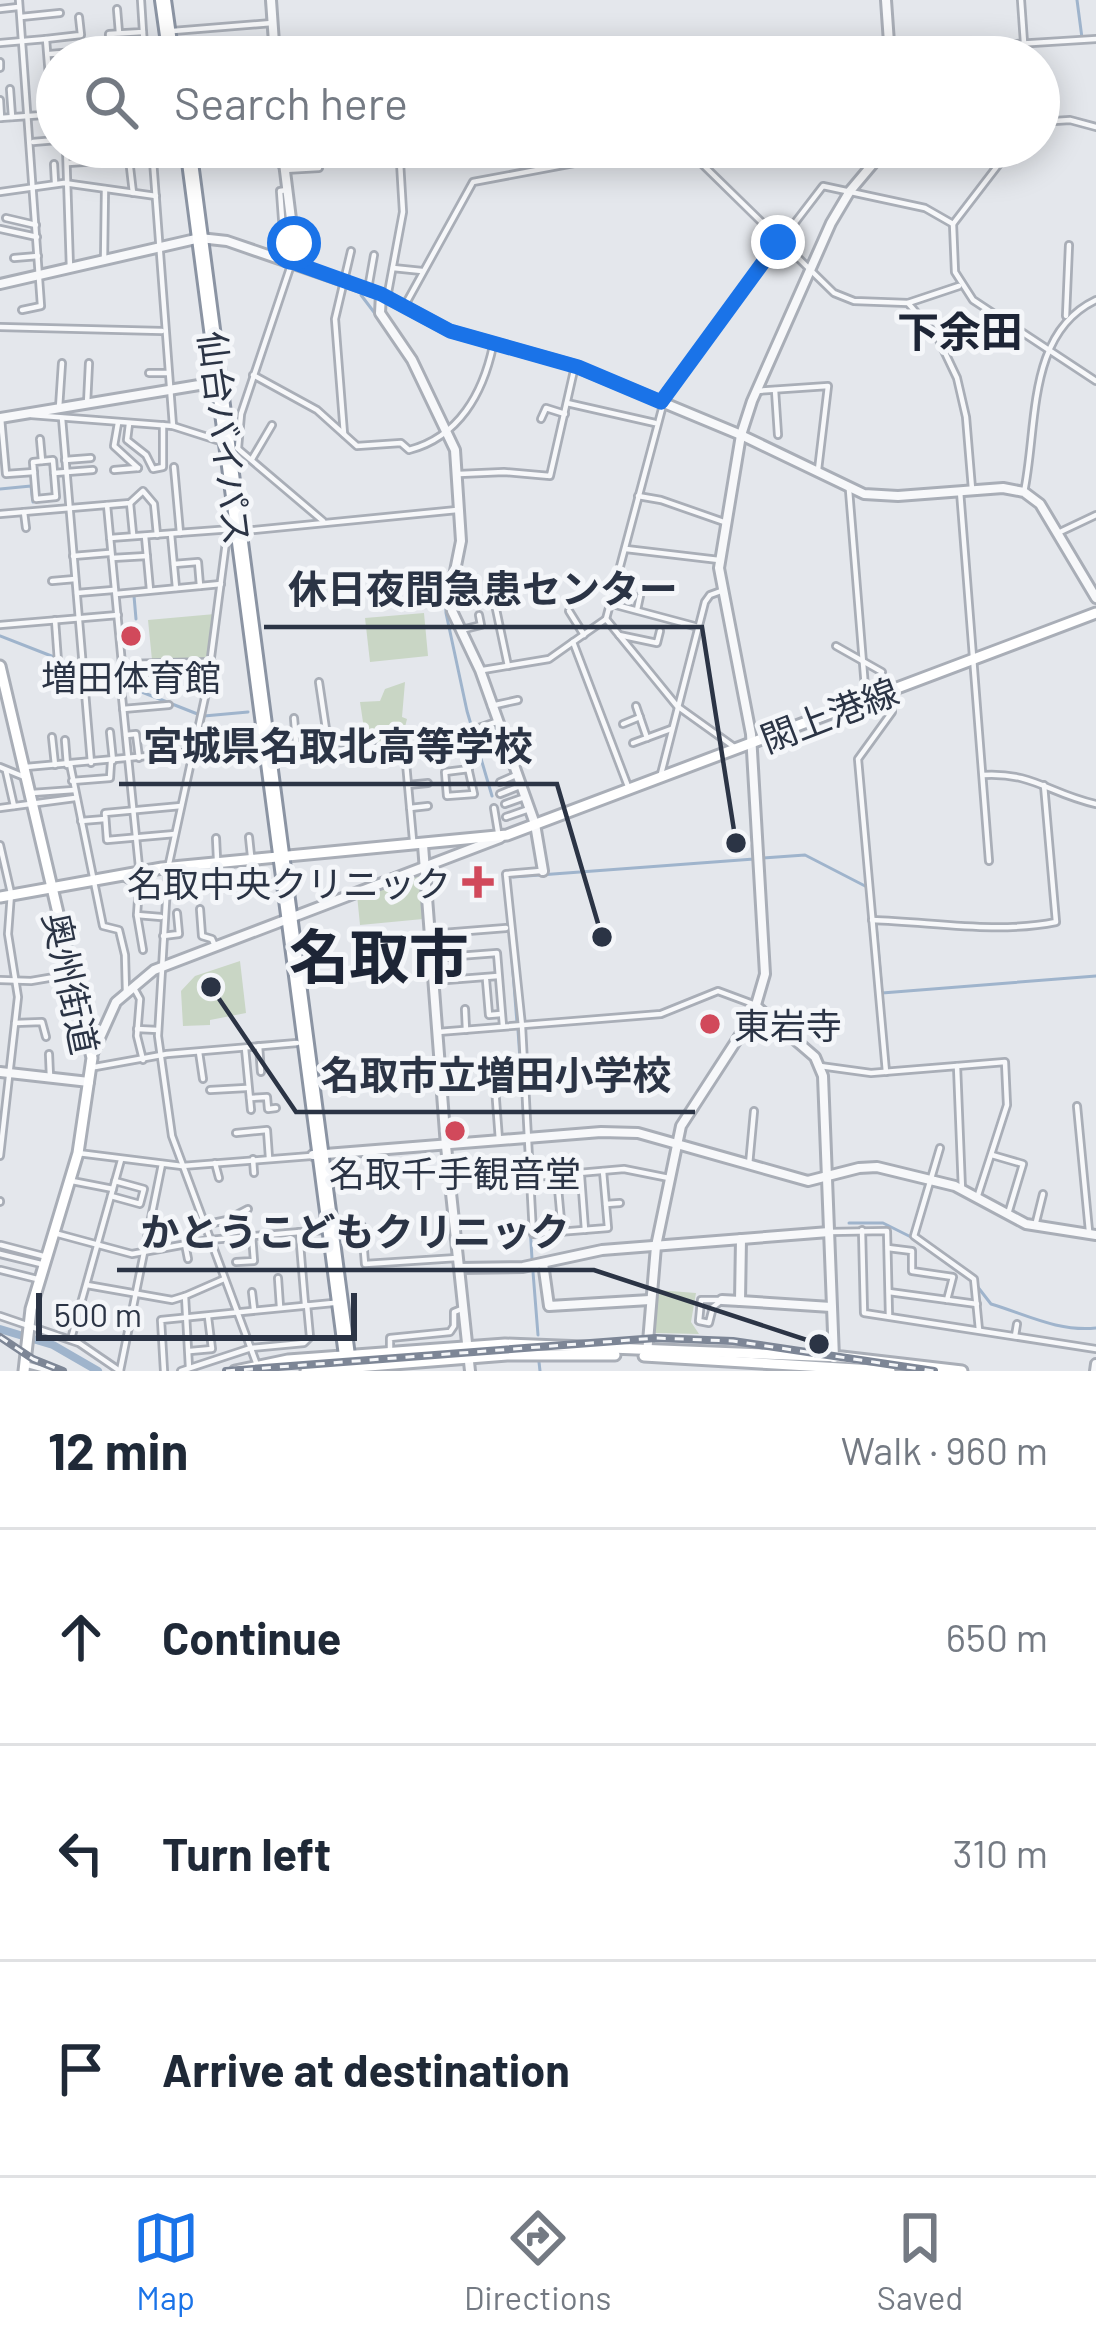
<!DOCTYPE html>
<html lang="en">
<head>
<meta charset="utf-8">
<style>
  body { margin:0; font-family:Barlow,"Noto Sans JP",sans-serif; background:#f6f6f7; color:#1f2937 }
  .scale { position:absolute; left:36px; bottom:30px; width:321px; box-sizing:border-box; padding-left:12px; border:6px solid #2b3445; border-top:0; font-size:33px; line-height:42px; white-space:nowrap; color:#2b3445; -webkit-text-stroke:9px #f4f6f9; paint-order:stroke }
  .stop { position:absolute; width:36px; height:36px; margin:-27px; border:9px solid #1a73e8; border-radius:50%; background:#fff }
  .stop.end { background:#1a73e8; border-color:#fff; box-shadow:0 3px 12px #0008 }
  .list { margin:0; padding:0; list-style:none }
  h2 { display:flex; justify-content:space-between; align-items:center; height:156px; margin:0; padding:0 48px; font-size:51px }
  h2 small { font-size:39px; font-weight:400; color:#747a83 }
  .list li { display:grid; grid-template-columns:78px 1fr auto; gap:36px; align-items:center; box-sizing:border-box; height:216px; padding:0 48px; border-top:3px solid #e0e1e3 }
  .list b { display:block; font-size:45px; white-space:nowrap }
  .list em { font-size:39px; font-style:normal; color:#747a83 }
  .icon { flex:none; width:66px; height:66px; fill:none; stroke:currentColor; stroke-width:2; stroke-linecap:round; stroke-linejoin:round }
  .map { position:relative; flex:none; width:1096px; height:1371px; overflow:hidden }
  .search { position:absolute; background:#fff; box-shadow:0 6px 30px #0003; left:36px; right:36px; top:36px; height:132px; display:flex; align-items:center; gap:30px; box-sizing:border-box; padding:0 42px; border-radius:66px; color:#747a83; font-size:45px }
  .sheet { height:804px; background:#fff }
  nav { display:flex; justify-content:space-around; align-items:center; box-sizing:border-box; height:168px; border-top:3px solid #e0e1e3; background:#fff; font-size:33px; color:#747a83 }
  nav a { display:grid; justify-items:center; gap:6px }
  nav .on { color:#1a73e8 }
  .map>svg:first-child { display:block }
</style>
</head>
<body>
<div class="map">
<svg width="1096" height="1371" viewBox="0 0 1096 1371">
  <rect width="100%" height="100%" fill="#e4e7ec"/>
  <g fill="#c9d6c5">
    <polygon points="424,613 428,656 370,662 365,618"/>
    <polygon points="215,614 211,661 152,660 148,620"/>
    <polygon points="405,682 402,717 407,719 400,747 366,742 360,702 380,701 385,689"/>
    <polygon points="415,874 420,876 423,919 360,925 357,895"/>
    <polygon points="240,961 246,1013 210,1020 210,1025 183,1026 181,991 195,976"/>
    <polygon points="657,1290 696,1293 691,1322 699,1334 655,1333"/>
  </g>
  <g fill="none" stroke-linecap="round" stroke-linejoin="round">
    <g stroke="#9fb4cc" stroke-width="3">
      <polyline points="266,0 270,57"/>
      <polyline points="1077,0 1082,38"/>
      <polyline points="277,147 279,168"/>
      <polyline points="283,195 286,223"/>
      <polyline points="286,226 289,252"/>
      <polyline points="0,279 37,271"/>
      <polyline points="361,295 389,332"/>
      <polyline points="408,360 419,384"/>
      <polyline points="0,489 31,486 33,502"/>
      <polyline points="456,523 457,544"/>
      <polyline points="454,559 445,590 446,613 467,711 492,796"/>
      <polyline points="134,596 136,619"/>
      <polyline points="0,636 54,657"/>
      <polyline points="60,660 79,667"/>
      <polyline points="86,670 200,715"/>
      <polyline points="204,716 248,712"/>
      <polyline points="763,858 805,855 867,887 870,922"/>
      <polyline points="513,877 754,859"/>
      <polyline points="876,925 882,993 1096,976"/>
      <polyline points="511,946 517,1023"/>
      <polyline points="518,1030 525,1133"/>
      <polyline points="525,1142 532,1259"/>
      <polyline points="849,1223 883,1223 915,1239"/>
      <polyline points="533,1272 538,1335"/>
      <path d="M977,1286L991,1304C1025,1314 1058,1332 1096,1328"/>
      <polyline points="539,1362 540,1371"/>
    </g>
    <polyline stroke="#9fb4cc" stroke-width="8" points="0,1329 53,1345 98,1371"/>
    <defs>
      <g id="minor">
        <polyline points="19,0 41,306 22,310"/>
        <polyline points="1021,0 1025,57"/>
        <polyline points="0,9 18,7"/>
        <polyline points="117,9 119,33"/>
        <polyline points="21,17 60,13"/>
        <polyline points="173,31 272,23"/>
        <polyline points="143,32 145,57"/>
        <polyline points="46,39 81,35 79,17"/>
        <polyline points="0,43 46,39 52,114"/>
        <polyline points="892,52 1096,39"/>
        <polyline points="50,54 110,49"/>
        <polyline points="110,57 109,34 143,32 141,0"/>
        <polyline points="0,62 0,68"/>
        <polyline points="10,89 12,117"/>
        <polyline points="0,100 1,118"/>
        <polyline points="0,118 57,114"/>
        <polyline points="1039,122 1070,120 1096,127"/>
        <polyline points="33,142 57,140"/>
        <polyline points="66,147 70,269"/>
        <polyline points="152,147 173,426"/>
        <polyline points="1012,147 953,224 955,272 973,300 1096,381"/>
        <polyline points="68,163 129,159 133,193"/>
        <polyline points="54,164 55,182"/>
        <polyline points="284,170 319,168"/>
        <polyline points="0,192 64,183 156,196"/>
        <polyline points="6,218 36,225"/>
        <polyline points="0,229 37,237"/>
        <polyline points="284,246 280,191 287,190"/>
        <polyline points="14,258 38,256"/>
        <polyline points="104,261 105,189"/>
        <polyline points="393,268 422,271"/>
        <polyline points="368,289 374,255"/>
        <polyline points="387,298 403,212 400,162"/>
        <polyline points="908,303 959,286"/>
        <polyline points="404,307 473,182 574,163 695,157 834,293 854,301 908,303 938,338 957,378 966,417 972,489"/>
        <polyline points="1066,316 1069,245"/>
        <polyline points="0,327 162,331"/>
        <polyline points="149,373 167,373"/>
        <path d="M253,375L317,410L357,446L401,443L409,450C459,437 483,393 493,346"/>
        <polyline points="775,390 778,435"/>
        <polyline points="756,391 828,386 818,470"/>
        <polyline points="567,403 655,423"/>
        <polyline points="87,404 89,363"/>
        <polyline points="59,408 62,363"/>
        <polyline points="31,415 173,426 220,441"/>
        <polyline points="1,418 6,474 34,472"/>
        <polyline points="62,418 91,763"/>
        <polyline points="541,419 546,408 565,414"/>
        <polyline points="118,423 114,446 138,468"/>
        <polyline points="129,424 127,440 146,455 153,469 163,467 163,425"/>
        <polyline points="344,434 335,319 351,251"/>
        <polyline points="40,439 42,461"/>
        <polyline points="237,448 323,521"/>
        <polyline points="238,448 241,414 292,262"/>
        <polyline points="252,459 272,425"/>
        <polygon points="53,460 56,497 36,499 33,462"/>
        <polyline points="65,460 91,458"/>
        <polyline points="174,467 180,533"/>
        <polyline points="114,470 138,468"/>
        <polyline points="54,473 93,470"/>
        <polyline points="459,474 504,472 550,476 575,366"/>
        <polyline points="849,490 866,700"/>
        <polyline points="960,491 989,861"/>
        <path d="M1024,492C1038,426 1026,333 1096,300"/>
        <polyline points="638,496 661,500 724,522"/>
        <polyline points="130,503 133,534"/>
        <polyline points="107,505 122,664 212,662"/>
        <polyline points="24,512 26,528"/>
        <polyline points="0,514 130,503 143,491 154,504 157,535"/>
        <polyline points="243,531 457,510"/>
        <polyline points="1058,533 1096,515"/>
        <polyline points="171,534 176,588"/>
        <polyline points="145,536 150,590"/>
        <polyline points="110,538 232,529"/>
        <polyline points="233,538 226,542 207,688 168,868 158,1036 172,1136 257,1365"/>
        <polyline points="626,549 719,560"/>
        <polyline points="73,556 109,553"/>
        <polyline points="112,558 147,556"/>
        <polyline points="174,564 198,562 200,586"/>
        <polyline points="493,576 492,590 508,666"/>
        <polyline points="52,581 75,579"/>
        <polyline points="77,593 113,590"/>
        <polyline points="116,594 221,584"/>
        <polyline points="612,604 698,627"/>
        <polyline points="637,610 640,596"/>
        <polyline points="569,611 584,635"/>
        <polyline points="606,619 667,390 823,186 925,208 953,224"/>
        <polyline points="55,620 60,689"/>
        <polyline points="0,625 118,615"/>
        <polyline points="461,630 481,625 479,615"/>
        <polyline points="619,635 657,643 660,631"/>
        <polyline points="836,646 882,672"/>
        <polyline points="145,664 146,678 156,682"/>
        <polyline points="483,670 549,659 573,642"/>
        <polyline points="319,682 326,729 321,730 323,743"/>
        <polyline points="121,687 139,867"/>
        <polyline points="491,706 518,700"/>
        <polyline points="636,706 647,738"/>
        <polyline points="123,709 169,705"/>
        <polyline points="294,718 296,742"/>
        <polyline points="623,724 640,717"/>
        <polyline points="110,732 113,761"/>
        <polyline points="126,735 136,734 139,758"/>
        <polyline points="461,736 474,794 447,796 445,772 469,769"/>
        <polyline points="52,737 55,765"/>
        <polyline points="65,740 67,765"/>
        <polyline points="633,743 671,729"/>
        <polyline points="271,746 340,742 429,755 470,731 496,722"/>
        <polyline points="405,752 413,840"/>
        <polyline points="70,764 103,926 119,930 125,955 126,992"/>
        <polyline points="0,767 22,776"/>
        <polyline points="26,767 259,746"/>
        <polyline points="6,771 14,806"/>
        <polyline points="661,774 705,602 710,595 721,591"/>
        <path d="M983,775C1033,772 1050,794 1096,804"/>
        <polyline points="72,781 110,778 111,762"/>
        <polyline points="500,782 516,775"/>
        <polyline points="408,785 428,783"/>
        <polyline points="629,789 573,642 606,619 677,706 737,749"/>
        <polyline points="32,793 74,790"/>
        <polyline points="500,794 520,786"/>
        <polyline points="505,804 522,798"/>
        <polyline points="0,808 75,798"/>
        <polyline points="410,808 428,806"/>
        <polyline points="494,808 498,832"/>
        <polyline points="506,817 529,809"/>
        <polyline points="81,821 105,819"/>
        <polyline points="175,834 107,840 105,813 181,806"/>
        <polyline points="249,837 251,856"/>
        <polyline points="216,838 217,859"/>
        <polyline points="0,845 11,893 8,934 18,997 0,1156"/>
        <polyline points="541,871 506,874 522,1026 533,1234 608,1228 603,1171"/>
        <polyline points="119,875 139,885 137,915 161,917"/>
        <polyline points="200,909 202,936 212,939 215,946"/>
        <polyline points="137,915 143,950"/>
        <path d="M872,920C934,922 996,934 1056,922L1044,785"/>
        <polyline points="430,934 506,928"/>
        <polyline points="163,936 179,934 177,913"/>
        <polyline points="432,958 497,953 503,1026"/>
        <polyline points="0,980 31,981 72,974"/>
        <polyline points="486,980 489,1015 501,1014"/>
        <polyline points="434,981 498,976"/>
        <polyline points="135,990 140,999 137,1036 143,1060"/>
        <polyline points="465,1009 466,1030"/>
        <polyline points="15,1023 42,1022 46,1037"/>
        <polyline points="137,1029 158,1030"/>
        <polyline points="438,1032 661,1014 718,991 753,1004"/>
        <polyline points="259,1046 261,1072"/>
        <polyline points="245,1048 251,1110"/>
        <polyline points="199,1052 203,1079"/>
        <polyline points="49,1054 50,1077"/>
        <polyline points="820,1066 871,1073 957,1066 962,1190"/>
        <polyline points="957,1066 1005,1062 1007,1105 978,1195"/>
        <polyline points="95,1067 167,1054 297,1043"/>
        <polyline points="886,1072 858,759 892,712 890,690"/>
        <polyline points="494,1074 499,1140"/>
        <polyline points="210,1090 246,1088"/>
        <polyline points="250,1098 267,1097 268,1109 276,1108"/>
        <polyline points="1077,1106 1089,1231"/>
        <polyline points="236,1133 267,1130 269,1158"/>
        <polyline points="940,1148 914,1236 974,1279 979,1330"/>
        <polyline points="78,1153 182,1166 311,1156"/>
        <polyline points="992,1155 1023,1164 1008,1214"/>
        <polyline points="253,1159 254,1173"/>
        <polyline points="215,1163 219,1178"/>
        <polyline points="749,1165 754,1111"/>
        <polyline points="581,1176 585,1230"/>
        <polyline points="533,1177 624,1169 669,1178"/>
        <polyline points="557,1177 562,1232"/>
        <polyline points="72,1181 113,1189"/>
        <polyline points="111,1196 140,1204 144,1189 115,1181"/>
        <polyline points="0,1201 0,1202"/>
        <polyline points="606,1204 620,1203"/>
        <polyline points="203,1225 227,1220 248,1209"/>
        <polyline points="1035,1226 1043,1194"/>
        <polyline points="336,1228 362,1226 365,1264 457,1258"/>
        <polyline points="862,1230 864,1313 1096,1349"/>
        <polyline points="299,1232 305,1304"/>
        <polyline points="829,1232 887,1231 889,1316"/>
        <polyline points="58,1234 132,1254 209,1240 323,1230"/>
        <polyline points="185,1244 188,1259"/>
        <polyline points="1,1245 47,1257"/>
        <polyline points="888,1248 912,1251 912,1271 953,1277 947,1300"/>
        <polyline points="0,1254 41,1264"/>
        <polyline points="236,1262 254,1261 252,1235"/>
        <polyline points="1,1270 37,1279"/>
        <polyline points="278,1278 280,1307"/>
        <polyline points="87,1285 172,1300 185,1296"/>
        <polyline points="252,1292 254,1309"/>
        <polyline points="889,1292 977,1304"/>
        <polygon points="701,1300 722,1300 713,1307 709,1323 699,1321"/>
        <polyline points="0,1316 79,1343 120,1371"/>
        <polyline points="1015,1336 1017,1324"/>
        <polyline points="71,1339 121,1160"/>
        <polyline points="190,1351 212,1349 208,1317"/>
        <polyline points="390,1352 390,1338 450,1332 454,1326 454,1312 464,1308"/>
        <polyline points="24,1364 50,1371"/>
        <polyline points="189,1368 185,1296 224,1279"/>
        <polyline points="120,1371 162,1164"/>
        <polyline points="164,1371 161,1320 333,1303"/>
        <polyline points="181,1371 251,1348 304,1343 310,1337 307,1305"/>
      </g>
      <g id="tertiary">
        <polyline points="271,0 275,57"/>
        <polyline points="886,0 890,57"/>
        <polyline points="282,147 293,235 292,262"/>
        <polyline points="0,284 200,238 227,241 381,294 450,331 575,366 741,435 864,494 898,496 1003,488 1024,492 1040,504 1096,598"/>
        <polyline points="381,294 380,313 412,360 455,450 461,541 452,586 452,611 480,670 535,824 543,871"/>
        <polyline points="0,418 217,382"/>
        <polyline points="423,845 446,1146 470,1371"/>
        <polyline points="756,1006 815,1057 823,1076 834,1358"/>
        <polyline points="93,1053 116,1002 154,970 500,838"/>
        <polyline points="0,1072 89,1082"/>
        <polyline points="313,1155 601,1132 638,1133 808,1181 859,1168 877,1167 955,1186 1026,1224 1096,1235"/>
        <polyline points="741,1239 740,1301 831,1307"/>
        <polyline points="543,1263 549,1306 650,1300"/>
        <polyline points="459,1268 523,1267 602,1250 829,1232"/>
        <polyline points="722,1300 740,1301"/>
        <polyline points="647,1354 656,1246 681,1126 753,1015 765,974 751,734 719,568 741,435 752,401 831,223 850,191 887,147"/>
        <polyline points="1095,1371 1096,1364"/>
      </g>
      <g id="secondary">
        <polyline points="0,666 92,1058 78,1153 31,1309 24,1371"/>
        <polyline points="0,897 162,868 507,835 1096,613"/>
        <polyline points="644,1356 890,1371"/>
        <polyline points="235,1371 288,1360 505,1344 842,1357 962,1371"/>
        <polyline points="306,1371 507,1355 615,1355"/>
      </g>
      <g id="trunk">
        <polyline points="163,0 171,57"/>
        <polyline points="188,147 349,1371"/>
      </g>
    </defs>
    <use href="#minor" stroke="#a9aeb7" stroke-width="10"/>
    <use href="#tertiary" stroke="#a9aeb7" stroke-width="14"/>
    <use href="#secondary" stroke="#a9aeb7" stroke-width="15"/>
    <use href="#trunk" stroke="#8b94a3" stroke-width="20"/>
    <use href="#minor" stroke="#f7f8fa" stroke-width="4.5"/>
    <use href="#tertiary" stroke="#f7f8fa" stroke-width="8"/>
    <use href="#secondary" stroke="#fff" stroke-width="9"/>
    <use href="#trunk" stroke="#fff" stroke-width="14"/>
    <defs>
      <g id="rail">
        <polyline points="0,1337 33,1359 63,1371"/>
        <polyline points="226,1371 656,1338 733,1341 934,1371"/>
      </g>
    </defs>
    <use href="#rail" stroke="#7d8696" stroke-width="8"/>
    <use href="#rail" stroke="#f4f6f9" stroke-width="3" stroke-dasharray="9" stroke-linecap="butt"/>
  </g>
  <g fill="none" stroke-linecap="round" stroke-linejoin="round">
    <polyline stroke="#1a73e8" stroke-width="15" points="294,243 292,262 381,294 450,331 578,367 661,402 778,242"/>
  </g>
  <g fill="#d1495b" stroke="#f4f6f9" stroke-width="4.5">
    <circle cx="131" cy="636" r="12"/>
    <path d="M472 864h12v12h12v12h-12v12h-12v-12h-12v-12h12z"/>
    <circle cx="710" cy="1024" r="12"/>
    <circle cx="455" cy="1131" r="12"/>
  </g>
  <g text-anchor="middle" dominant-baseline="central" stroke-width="10" stroke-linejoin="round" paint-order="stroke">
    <g font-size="36" fill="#2b3445" stroke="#f4f6f9">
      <text transform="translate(226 438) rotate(83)">仙台バイパス</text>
      <text transform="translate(829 714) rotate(-21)">閖上港線</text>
      <text transform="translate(72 983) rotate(78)">奥州街道</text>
    </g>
    <g font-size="36" fill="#2b3445" stroke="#f4f6f9">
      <text x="131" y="676">増田体育館</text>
      <text x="451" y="882" text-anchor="end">名取中央クリニック</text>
      <text x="734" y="1024" text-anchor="start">東岩寺</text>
      <text x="455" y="1172">名取千手観音堂</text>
    </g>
    <g font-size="42" font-weight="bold" fill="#1d2536" stroke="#f4f6f9">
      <text x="960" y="330">下余田</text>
    </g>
    <g font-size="60" font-weight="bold" fill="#1d2536" stroke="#f4f6f9">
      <text x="379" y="955">名取市</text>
    </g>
  </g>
  <path fill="none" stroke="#2b3445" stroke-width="4.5" d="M736 843L702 627H264M602 937L557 784H119M211 987L296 1112H695M819 1344L594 1270H117"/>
  <g fill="#2b3445" stroke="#f4f6f9" stroke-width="4.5">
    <circle cx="736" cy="843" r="12"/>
    <circle cx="602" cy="937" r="12"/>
    <circle cx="211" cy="987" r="12"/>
    <circle cx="819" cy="1344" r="12"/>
  </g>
  <g font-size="39" text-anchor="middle" font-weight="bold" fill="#2b3445" stroke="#f4f6f9" stroke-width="10" stroke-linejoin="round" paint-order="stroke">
    <text x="483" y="603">休日夜間急患センター</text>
    <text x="338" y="760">宮城県名取北高等学校</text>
    <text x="496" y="1089">名取市立増田小学校</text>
    <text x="355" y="1246">かとうこどもクリニック</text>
  </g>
</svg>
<div class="scale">500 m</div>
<div class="stop" style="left:294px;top:243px"></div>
<div class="stop end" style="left:778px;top:242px"></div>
<div class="search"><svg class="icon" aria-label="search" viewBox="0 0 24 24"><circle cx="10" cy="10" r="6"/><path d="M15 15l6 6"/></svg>Search here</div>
</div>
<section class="sheet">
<h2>12 min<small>Walk · 960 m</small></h2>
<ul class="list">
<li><svg class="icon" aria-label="ahead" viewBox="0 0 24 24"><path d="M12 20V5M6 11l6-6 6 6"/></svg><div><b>Continue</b></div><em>650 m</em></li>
<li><svg class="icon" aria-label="left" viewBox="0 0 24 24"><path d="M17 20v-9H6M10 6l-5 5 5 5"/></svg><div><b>Turn left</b></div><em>310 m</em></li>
<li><svg class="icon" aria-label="arrive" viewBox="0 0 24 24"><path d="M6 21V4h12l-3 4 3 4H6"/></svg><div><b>Arrive at destination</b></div></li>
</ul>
</section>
<nav>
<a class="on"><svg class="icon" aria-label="map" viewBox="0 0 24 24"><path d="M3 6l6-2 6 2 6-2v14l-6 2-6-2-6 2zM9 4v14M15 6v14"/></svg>Map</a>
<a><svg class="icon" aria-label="directions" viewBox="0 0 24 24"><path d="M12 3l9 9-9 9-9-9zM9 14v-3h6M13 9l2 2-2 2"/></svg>Directions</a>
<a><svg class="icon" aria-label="saved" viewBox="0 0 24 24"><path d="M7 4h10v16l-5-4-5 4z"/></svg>Saved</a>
</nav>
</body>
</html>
